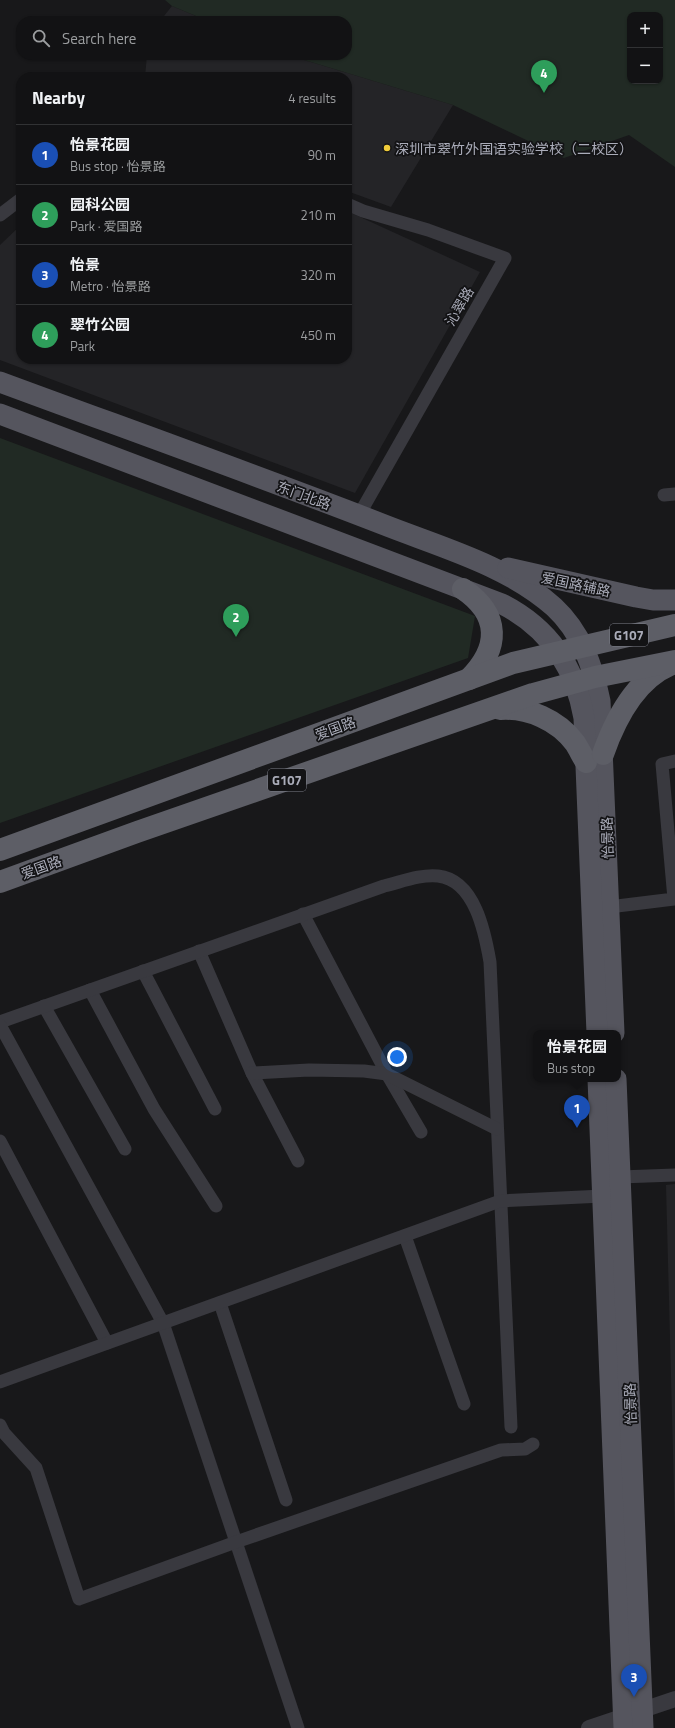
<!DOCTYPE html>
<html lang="en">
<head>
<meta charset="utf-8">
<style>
  body { margin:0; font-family:"Titillium Web","Noto Sans SC",sans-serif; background:#1b1b1d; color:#f1f3f6 }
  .controls { position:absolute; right:12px; top:12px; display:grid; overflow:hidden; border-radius:8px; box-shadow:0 1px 3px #0004 }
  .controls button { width:36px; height:36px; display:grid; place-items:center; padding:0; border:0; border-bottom:1px solid #313234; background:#121214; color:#f1f3f6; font:20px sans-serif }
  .you { position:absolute; left:397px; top:1057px; width:14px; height:14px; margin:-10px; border:3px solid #fff; border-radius:50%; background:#1a73e8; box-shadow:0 0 0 6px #1a73e833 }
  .badge { display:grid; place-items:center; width:26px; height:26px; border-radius:50%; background:#1a73e8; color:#fff; font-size:13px; font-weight:700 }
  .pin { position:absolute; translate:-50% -33px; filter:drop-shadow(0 1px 2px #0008) }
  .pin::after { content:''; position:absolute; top:21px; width:14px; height:12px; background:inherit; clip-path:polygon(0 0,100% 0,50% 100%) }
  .popup { position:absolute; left:533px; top:1030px; width:88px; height:52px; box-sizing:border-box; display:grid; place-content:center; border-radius:8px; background:#121214; filter:drop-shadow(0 1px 3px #0005); font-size:13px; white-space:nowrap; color:#9c9ea0 }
  .popup b { font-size:15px; color:#f1f3f6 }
  .popup::after { content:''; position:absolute; left:50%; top:100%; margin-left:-8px; border:8px solid transparent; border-top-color:#121214 }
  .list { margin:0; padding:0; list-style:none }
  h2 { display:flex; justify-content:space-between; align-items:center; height:52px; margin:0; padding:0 16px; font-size:17px }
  h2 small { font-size:13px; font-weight:400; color:#9c9ea0 }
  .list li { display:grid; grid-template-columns:26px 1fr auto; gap:12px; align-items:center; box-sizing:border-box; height:60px; padding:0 16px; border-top:1px solid #313234 }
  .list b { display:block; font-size:15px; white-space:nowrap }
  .list p { margin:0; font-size:13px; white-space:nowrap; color:#9c9ea0 }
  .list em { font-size:13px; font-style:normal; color:#9c9ea0 }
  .icon { flex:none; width:22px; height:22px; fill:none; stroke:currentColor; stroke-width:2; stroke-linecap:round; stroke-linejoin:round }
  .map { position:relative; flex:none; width:675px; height:1728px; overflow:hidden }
  .search { position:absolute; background:#121214; box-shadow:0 1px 3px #0004; left:16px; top:16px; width:336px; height:44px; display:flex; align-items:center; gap:10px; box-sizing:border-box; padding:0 14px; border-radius:16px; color:#9c9ea0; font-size:15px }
  .panel { position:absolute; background:#121214; box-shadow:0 1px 3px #0004; left:16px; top:72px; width:336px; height:292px; border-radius:16px }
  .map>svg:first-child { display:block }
</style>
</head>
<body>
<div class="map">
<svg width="675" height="1728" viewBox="0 0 675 1728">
  <rect width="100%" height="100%" fill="#18181a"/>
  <g fill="#242427">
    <polygon points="172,6 208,21 160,21"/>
    <polygon points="147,55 288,55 453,105 391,207 347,191 347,77 145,77"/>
    <polygon points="347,211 480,272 355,493 0,360 0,245 21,225 21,359 347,359"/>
    <polygon points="675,1184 675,1529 666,1185"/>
  </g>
  <g fill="#212a24" fill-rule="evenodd">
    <path d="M165,0H675V167L629,135L564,158L453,105L288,55H347V21H208L172,6ZM630,15H660V81H630Z"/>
    <polygon points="0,438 475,616 468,658 0,823"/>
  </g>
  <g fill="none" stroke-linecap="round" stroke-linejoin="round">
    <g stroke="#39393f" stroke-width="13">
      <polyline points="347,204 363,211 428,230 505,258 359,515"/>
      <polyline points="0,215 21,199"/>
      <polyline points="664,495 675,494"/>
      <polyline points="609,907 674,899 662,764 675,761"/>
      <polyline points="303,914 387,1074 421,1132"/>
      <polyline points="199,951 252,1073 298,1161"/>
      <polyline points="143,971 215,1109"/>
      <polyline points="90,990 154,1109 216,1206"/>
      <polyline points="44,1006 125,1149"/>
      <path d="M0,1022L384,886C401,882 421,874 438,876C475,880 485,933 490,962L511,1427"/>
      <polyline points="0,1025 163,1323 298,1728"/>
      <polyline points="252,1073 309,1070 364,1071 387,1074 497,1129"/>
      <polyline points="0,1141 107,1343"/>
      <polyline points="620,1177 675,1175"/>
      <polyline points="405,1236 464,1404"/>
      <polyline points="220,1303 286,1500"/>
      <polyline points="0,1382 500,1201 603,1196"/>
      <polyline points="0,1425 4,1433 36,1468 79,1599 236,1542 501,1450 525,1449 533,1444"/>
    </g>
    <polyline stroke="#39393f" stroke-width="16" points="589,1728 675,1699"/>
    <g stroke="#55555e" stroke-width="21">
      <path d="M0,382C127,429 256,475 382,524C440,547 507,565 554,607C581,632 593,666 600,701L614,1033"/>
      <path d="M0,414L502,604C549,628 575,666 584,718L597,1033"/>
      <polyline points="508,568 636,597 653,600 675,600"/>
      <polyline points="598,1079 624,1728"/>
      <polyline points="616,1079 643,1728"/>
    </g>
    <g stroke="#5d5e66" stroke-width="22">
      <path d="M463,589C501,615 500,648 469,679"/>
      <path d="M500,709C528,707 558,720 575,743C579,749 582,756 586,762"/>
      <path d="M603,754C615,720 635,680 670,665"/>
      <polyline points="0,850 513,663 675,625"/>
      <polyline points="0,882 137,832 533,694 595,677 675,661"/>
    </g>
  </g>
  <circle fill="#f0cc3a" stroke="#131315" stroke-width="1.5" cx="387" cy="148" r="4"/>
  <g text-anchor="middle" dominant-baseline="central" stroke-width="3.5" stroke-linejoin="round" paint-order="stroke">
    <g fill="#131315" stroke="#7d7e88" stroke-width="1">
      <rect x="610" y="624" width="38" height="22" rx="3"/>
      <rect x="268" y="769" width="38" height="22" rx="3"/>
    </g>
    <g font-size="13" font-weight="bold" fill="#aaacb9">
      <text x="629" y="635">G107</text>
      <text x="287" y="780">G107</text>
    </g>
    <g font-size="14" fill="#aaacb9" stroke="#131315" text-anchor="start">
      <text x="395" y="148">深圳市翠竹外国语实验学校（二校区）</text>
    </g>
    <g font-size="14" fill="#aaacb9" stroke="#131315">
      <text transform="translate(459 306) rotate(-60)">沁翠路</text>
      <text transform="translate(304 495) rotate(20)">东门北路</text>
      <text transform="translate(576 584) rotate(12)">爱国路辅路</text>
      <text transform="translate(335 728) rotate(-20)">爱国路</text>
      <text transform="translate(607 838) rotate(-92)">怡景路</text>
      <text transform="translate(41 867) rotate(-20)">爱国路</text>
      <text transform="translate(630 1404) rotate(-92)">怡景路</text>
    </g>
  </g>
</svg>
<div class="controls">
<button>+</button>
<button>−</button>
</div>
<div class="you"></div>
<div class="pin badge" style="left:577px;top:1128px;background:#1a4fb4">1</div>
<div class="popup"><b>怡景花园</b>Bus stop</div>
<div class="pin badge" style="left:236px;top:637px;background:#2e9e5b">2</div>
<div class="pin badge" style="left:634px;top:1697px;background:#1a4fb4">3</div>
<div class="pin badge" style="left:544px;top:93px;background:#2e9e5b">4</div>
<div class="search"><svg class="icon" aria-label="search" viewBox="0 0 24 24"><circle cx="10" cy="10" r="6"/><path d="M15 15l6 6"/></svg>Search here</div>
<section class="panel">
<h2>Nearby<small>4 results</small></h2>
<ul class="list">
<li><span class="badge" style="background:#1a4fb4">1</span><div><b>怡景花园</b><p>Bus stop · 怡景路</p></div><em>90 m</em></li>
<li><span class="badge" style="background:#2e9e5b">2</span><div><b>园科公园</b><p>Park · 爱国路</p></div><em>210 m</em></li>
<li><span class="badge" style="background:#1a4fb4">3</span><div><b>怡景</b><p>Metro · 怡景路</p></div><em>320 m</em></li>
<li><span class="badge" style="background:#2e9e5b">4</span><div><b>翠竹公园</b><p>Park</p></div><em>450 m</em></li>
</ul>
</section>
</div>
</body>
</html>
